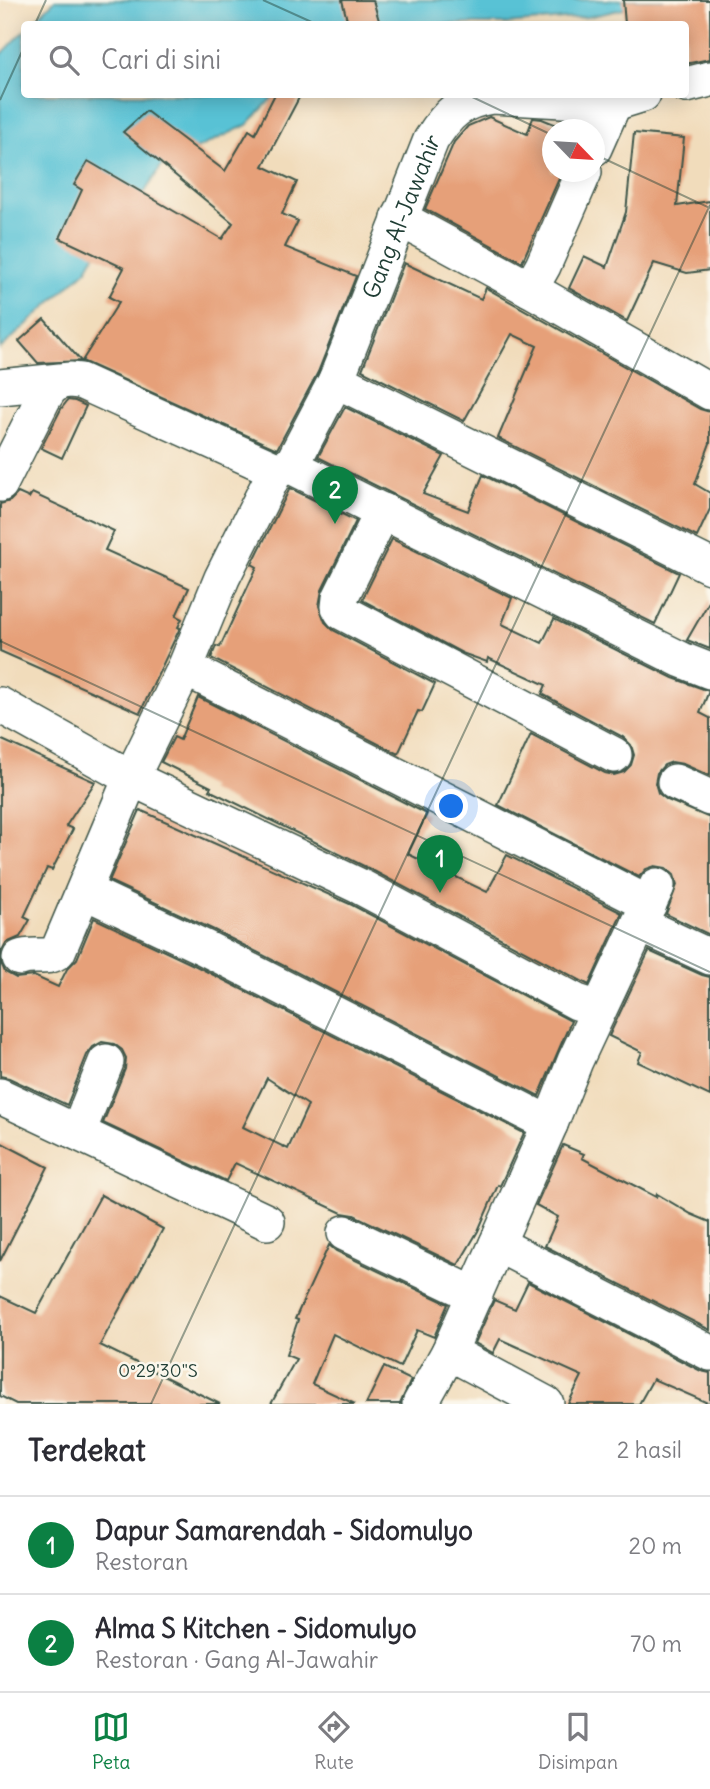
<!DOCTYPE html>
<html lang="id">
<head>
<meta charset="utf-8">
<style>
  body { margin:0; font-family:Delius,sans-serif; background:#f7f7f7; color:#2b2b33 }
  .compass { position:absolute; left:542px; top:119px; width:63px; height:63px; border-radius:50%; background:#fff; box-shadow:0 4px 18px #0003; rotate:115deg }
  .you { position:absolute; left:452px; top:807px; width:24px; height:24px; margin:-18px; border:5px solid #fff; border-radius:50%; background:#1a73e8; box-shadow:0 0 0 10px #1a73e833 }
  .badge { display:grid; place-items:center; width:46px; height:46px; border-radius:50%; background:#0b8043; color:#fff; font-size:23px; font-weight:700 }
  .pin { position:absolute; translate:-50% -58px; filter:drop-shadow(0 2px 4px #0008) }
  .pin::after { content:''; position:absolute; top:37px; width:24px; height:21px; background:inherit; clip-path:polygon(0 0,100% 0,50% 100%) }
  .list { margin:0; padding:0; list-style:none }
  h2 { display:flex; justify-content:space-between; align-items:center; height:91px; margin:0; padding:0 28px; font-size:30px }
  h2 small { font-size:23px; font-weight:400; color:#7c7c81 }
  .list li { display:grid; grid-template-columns:46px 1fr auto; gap:21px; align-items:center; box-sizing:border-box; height:98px; padding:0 28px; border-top:2px solid #e1e1e2 }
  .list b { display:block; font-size:26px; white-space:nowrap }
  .list p { margin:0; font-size:23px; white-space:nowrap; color:#7c7c81 }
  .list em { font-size:23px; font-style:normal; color:#7c7c81 }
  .icon { flex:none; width:38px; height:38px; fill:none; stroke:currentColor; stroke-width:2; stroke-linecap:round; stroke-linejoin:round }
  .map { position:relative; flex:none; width:710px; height:1404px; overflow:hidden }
  .search { position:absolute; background:#fff; box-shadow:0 4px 18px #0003; left:21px; right:21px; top:21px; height:77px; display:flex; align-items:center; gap:18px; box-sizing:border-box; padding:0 24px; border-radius:7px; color:#7c7c81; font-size:26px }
  .sheet { height:287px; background:#fff }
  nav { display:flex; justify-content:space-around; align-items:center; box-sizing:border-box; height:98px; border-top:2px solid #e1e1e2; background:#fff; font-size:19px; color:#7c7c81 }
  nav a { display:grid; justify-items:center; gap:4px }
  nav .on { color:#0b8043 }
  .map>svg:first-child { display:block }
</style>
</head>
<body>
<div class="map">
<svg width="710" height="1404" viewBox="0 0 710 1404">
  <rect width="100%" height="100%" fill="#fbf7ec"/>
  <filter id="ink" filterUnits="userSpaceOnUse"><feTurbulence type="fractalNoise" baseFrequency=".0143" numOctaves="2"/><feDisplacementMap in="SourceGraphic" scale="14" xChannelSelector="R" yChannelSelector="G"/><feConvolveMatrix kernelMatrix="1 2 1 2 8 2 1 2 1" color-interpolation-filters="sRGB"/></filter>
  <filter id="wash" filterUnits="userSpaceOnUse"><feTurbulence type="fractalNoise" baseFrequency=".00686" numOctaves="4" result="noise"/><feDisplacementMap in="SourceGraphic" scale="28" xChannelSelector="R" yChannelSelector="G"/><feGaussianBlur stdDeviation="1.57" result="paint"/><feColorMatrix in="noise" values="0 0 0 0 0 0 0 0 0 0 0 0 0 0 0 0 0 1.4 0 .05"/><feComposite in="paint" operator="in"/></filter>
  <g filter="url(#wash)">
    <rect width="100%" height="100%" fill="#f1dcbb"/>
    <g fill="#59c2d5" stroke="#3c8084" stroke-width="2">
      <polygon points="55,0 664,0 588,17 506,24 31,24"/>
      <polygon points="24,31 24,94 275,95 247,125 162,165 143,195 108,231 87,269 0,349 0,56"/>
    </g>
    <g id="blocks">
      <g fill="#e6a079" fill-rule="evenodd">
        <polygon points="342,0 373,0 380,24 348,24"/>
        <polygon points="623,0 710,0 710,59 685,64 685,24 625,24"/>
        <polygon points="275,94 301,94 263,166 297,182 282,214 298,221 285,247 356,276 318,372 277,449 82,361 119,302 109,297 124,268 60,238 82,190 74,185 88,161 222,239 233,223 123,132 146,111 225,171 249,130 255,134"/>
        <polygon points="489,117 527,134 533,118 542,119 569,130 552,130 552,172 562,172 522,262 425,209 454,142 468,126"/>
        <polygon points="634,133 684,138 677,206 710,201 710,270 687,273 654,263 627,321 569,288 584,256 607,267 626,212"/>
        <polygon points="404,263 481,299 486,288 700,409 710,412 710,443 695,484 710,493 710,509 697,537 498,438 537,346 512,334 464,421 362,370"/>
        <polygon points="44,319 81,361 38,363 19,341"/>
        <polygon points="68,400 75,401 86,406 62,458 41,448 61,409"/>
        <polygon points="345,407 444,456 423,494 468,511 483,475 679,573 655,624 318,457"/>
        <polygon points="290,488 356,521 322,590 319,606 325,622 333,630 435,684 422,712 418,711 398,754 211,658 216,646 220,647 257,567 252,564"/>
        <polygon points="18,493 29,498 32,493 114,531 105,550 189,588 176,616 182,619 178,627 180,628 140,713 0,651 0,504 10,501"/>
        <polygon points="392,539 512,598 502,624 542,643 554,619 673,678 709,691 700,713 710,718 710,776 683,764 672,762 664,765 657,773 655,783 658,793 667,800 710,818 710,935 666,914 677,885 674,875 666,868 655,866 646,869 639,877 498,805 531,734 605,773 614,775 624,772 631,765 634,755 631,745 623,737 542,694 546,685 488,658 487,662 462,653 362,600"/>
        <polygon points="710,600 710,649 687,640"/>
        <polygon points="198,697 427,814 408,854 487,892 507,855 622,913 589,985 370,869 209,790 211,787 161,762 174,737 180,740"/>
        <path d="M0,739L95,782L66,826L73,829L52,870L47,868L24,917L30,920L20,937L6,943L1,952V963L5,972L16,978L34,976L58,987L67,969L77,959L94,918L196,966L524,1133L500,1186L498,1185L478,1231L458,1265L354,1215L342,1213L235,1163L226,1181L103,1123L125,1069L126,1058L122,1050L114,1044L102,1042L93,1047L87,1055L67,1105L9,1078L0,1076ZM267,1078L308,1105L288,1149L243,1127Z"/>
        <polygon points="140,810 352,905 571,1021 539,1096 214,930 109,881"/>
        <polygon points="649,951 702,975 710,977 710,1096 638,1062 642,1052 609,1036"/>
        <polygon points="0,1142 48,1167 0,1261"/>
        <polygon points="563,1145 584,1154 582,1158 656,1197 657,1194 691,1214 710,1222 710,1330 545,1246 558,1217 536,1205"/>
        <polygon points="101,1195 163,1229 100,1345 220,1404 16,1404 0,1396 0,1296 36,1313"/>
        <polygon points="329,1245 336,1251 448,1304 434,1337 417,1330 400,1367 333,1334 312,1384 355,1404 271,1404 296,1359 286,1355 298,1320 295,1319"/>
        <polygon points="528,1282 701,1371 710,1373 710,1404 653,1379 639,1404 568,1404 582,1376 500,1339 493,1353 475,1343 494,1300 515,1309"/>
        <polygon points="384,1367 411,1380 400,1404 366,1404"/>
      </g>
    </g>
  </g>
  <g filter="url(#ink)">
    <use href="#blocks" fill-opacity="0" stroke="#3e5548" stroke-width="2"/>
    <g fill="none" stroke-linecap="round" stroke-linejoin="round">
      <defs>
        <g id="minor">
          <polyline points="686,85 710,79"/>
          <polyline points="594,148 614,103"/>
          <polyline points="584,172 543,266 530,289 710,392"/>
          <polyline points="399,218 530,289"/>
          <polyline points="336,380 710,566"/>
          <polyline points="0,387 70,380 80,381 276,470"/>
          <path id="s1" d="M291,466L336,380L431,140C448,113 460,101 492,96L614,103L643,94"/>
          <polyline points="0,484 43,399 50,388 59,382"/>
          <polyline points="383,511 340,598 339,607 342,612 614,755"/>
          <polyline points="185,668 649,904"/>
          <polyline points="0,705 131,778 361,887 577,1002 599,1009"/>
          <polyline points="675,782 710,798"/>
          <polyline points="84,891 205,948 550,1124"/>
          <polyline points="639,924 710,957"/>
          <path d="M20,958C33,953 48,960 58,951L131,778L185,668L222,578L276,470L291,466L682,660L710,671"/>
          <polyline points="0,1096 267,1222"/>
          <polyline points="78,1132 106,1062"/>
          <polyline points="345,1233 475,1295"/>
          <polyline points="497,1244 710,1353"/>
          <polyline points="449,1352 546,1404"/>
          <polyline points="420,1404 449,1352 550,1124 575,1061 657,886"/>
        </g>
      </defs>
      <use href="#minor" stroke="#3e5548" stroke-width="38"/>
      <use href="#minor" stroke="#fff" stroke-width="35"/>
    </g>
  </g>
  <path fill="none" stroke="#1f3d34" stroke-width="2" stroke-opacity="0.45" d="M263,0L316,24M35,24L46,0M466,94L552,135M0,100L24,47M594,154L710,208M0,641L710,972M151,1404L710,205"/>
  <g text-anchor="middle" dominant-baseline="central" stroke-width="5" stroke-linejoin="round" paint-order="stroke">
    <g font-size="23" fill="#1f3d34" stroke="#fbf7ec">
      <text stroke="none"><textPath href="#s1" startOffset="273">Gang Al-Jawahir</textPath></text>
    </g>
  </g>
  <g font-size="18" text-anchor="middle" fill="#1f3d34" stroke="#fbf7ec" stroke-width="5" stroke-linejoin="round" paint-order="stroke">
    <text x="158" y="1377">0°29'30"S</text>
  </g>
</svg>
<svg class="compass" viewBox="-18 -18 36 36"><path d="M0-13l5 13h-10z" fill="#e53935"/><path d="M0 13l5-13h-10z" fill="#7c7c81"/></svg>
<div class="you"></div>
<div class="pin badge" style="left:440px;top:893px">1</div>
<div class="pin badge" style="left:335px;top:524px">2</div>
<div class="search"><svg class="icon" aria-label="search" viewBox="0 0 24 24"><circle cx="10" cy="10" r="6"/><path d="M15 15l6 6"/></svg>Cari di sini</div>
</div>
<section class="sheet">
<h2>Terdekat<small>2 hasil</small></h2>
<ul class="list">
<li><span class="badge">1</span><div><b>Dapur Samarendah - Sidomulyo</b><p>Restoran</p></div><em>20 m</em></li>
<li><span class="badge">2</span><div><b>Alma S Kitchen - Sidomulyo</b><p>Restoran · Gang Al-Jawahir</p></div><em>70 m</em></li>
</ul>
</section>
<nav>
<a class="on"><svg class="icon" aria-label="map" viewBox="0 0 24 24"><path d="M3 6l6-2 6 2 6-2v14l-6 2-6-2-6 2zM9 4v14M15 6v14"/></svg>Peta</a>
<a><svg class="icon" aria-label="directions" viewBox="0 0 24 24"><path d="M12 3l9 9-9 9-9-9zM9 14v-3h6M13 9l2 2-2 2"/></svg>Rute</a>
<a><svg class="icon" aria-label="saved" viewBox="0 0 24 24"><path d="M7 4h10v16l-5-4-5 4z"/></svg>Disimpan</a>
</nav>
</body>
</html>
